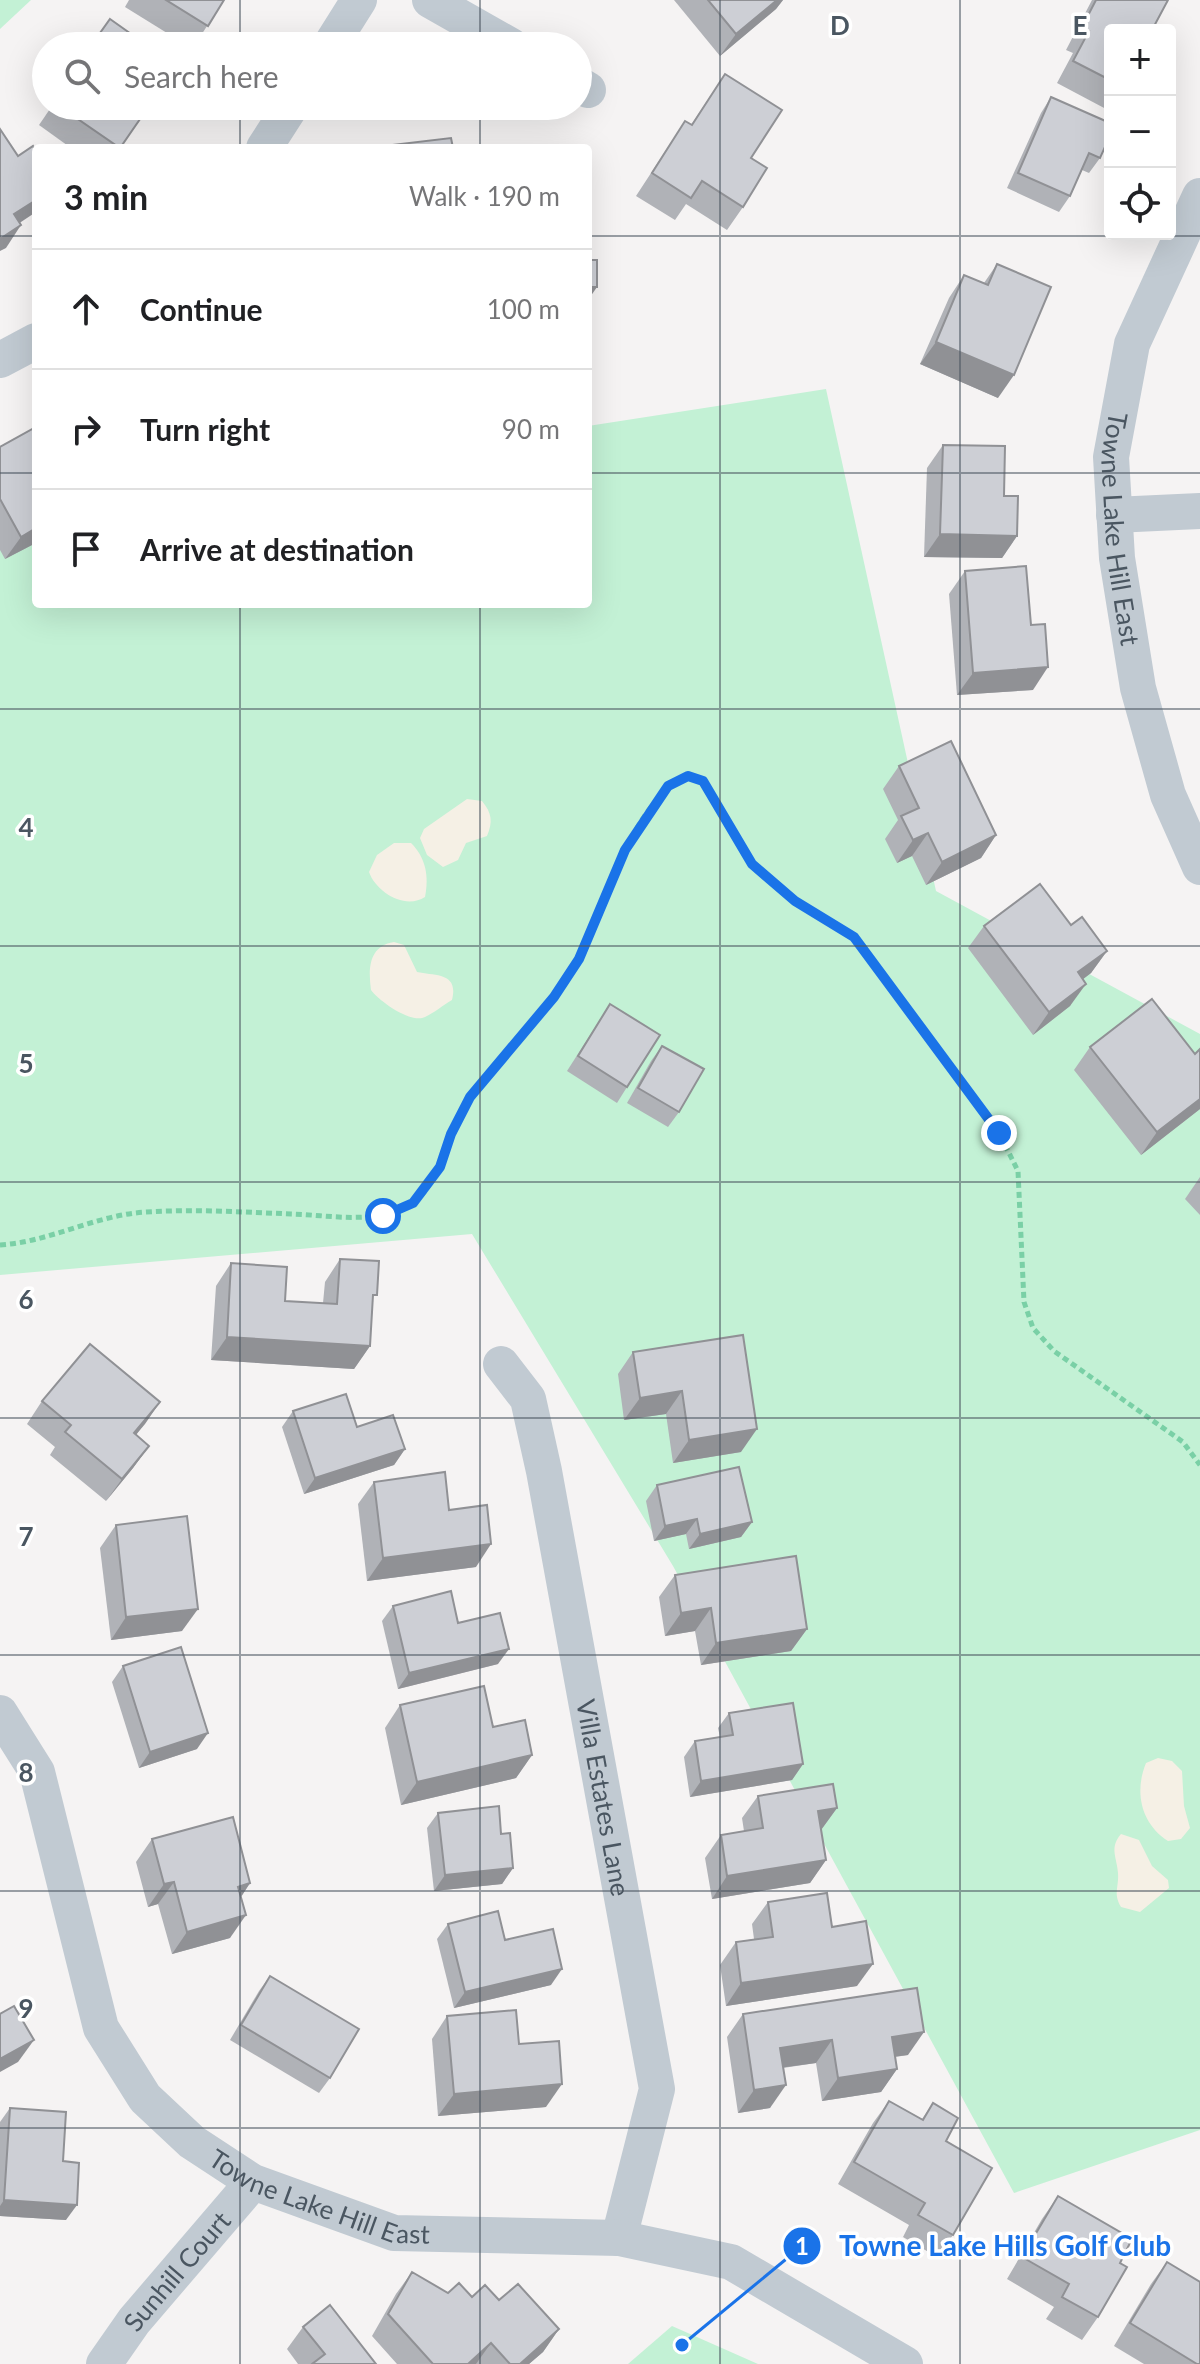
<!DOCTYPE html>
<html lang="en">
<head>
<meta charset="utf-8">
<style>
  body { margin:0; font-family:Lato,sans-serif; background:#f2f2f2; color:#202124 }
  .controls { position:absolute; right:24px; top:24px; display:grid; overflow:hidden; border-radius:8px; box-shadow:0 8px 32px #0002 }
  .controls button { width:72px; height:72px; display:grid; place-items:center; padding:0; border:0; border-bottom:2px solid #e0e0e0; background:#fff; color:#202124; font:40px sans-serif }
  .stop { position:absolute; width:24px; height:24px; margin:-18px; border:6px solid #1a73e8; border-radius:50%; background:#fff }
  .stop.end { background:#1a73e8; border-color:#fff; box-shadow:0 2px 8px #0008 }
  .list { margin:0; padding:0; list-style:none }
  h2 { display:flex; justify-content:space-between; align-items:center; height:104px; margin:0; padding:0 32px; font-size:34px }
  h2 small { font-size:26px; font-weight:400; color:#757577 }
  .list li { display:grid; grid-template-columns:52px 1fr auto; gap:24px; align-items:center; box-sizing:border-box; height:120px; padding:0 32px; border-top:2px solid #e0e0e0 }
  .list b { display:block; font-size:30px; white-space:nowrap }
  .list em { font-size:26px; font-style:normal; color:#757577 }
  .icon { flex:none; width:44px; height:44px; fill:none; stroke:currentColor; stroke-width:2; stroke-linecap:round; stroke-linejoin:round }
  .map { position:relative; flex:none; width:1200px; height:2364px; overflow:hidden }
  .search { position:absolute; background:#fff; box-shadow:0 8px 32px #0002; left:32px; top:32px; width:560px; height:88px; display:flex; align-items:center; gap:20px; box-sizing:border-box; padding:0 28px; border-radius:44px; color:#757577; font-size:30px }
  .panel { position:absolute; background:#fff; box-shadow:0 8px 32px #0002; left:32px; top:144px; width:560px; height:464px; border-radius:8px }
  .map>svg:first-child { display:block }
</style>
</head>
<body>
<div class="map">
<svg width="1200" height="2364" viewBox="0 0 1200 2364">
  <rect width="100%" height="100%" fill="#f5f3f3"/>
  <g fill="#c3f1d5">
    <polygon points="0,0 31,0 0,29"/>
    <polygon points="826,389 936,891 1200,1034 1200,2130 1014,2193 673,1566 472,1234 0,1275 0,474 36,500 36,604 588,604 588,426"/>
    <polygon points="672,2326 758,2364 628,2364"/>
  </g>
  <g fill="#f5f0e5">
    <path d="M467,799L482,801C492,813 493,822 487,836L466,843L458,860L443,867L427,855L420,838L424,829Z"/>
    <path d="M394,843H411C426,858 429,876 425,897C405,910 376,892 369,872L377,855Z"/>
    <path d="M394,942L404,945L417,972C435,976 459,972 452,1000C443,1005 434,1013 425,1017C411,1024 379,1001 371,990C368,968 369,946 394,942Z"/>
    <path d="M1158,1758L1172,1761L1182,1771L1184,1806L1190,1828L1181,1839L1168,1841C1141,1824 1134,1792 1146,1763Z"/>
    <path d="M1121,1834L1139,1840L1152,1866L1168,1880L1169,1888L1140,1912L1121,1907C1113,1893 1119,1888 1118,1873C1117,1857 1109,1848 1121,1834Z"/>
  </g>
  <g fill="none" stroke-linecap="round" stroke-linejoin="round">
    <path stroke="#7ad0a6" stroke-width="5" stroke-dasharray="6 4" stroke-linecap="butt" d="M0,1245C50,1242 95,1215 146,1212C194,1209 244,1212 291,1214C331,1215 372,1225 410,1205C437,1190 453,1128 468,1101C477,1086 492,1073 503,1060C530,1028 560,995 580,958C610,902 627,805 688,776L703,781L752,864L795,901L854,937L999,1133L1018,1171L1024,1302L1033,1328L1054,1351L1183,1442L1200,1465"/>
    <g stroke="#c1cad2" stroke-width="36">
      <polyline points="430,0 511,46"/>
      <polyline points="330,46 359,0"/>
      <polyline points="578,84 588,90"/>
      <polyline points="264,148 291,106"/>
      <path id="s1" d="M1200,196L1132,344L1111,457L1117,558L1138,688L1168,795L1200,867"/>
      <polyline points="0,360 36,341"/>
      <polyline points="1114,515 1200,511"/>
      <path id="s2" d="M501,1364L528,1399L544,1471L657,2089L619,2238"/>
      <path id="s3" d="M0,1713L37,1772L101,2028L145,2098L192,2142L253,2182L394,2233L619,2238L731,2262L905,2364"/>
      <path id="s4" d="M104,2364L134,2321L253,2182"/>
    </g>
  </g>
  <g fill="#b0b2b7">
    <polygon points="129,0 224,0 194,46 188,46 125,7"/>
    <polygon points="674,0 783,0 776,9 720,56"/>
    <polygon points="1092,0 1168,0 1110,30 1110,103 1106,109 1057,83 1073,53 1066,50"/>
    <polygon points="110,19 148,46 91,46"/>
    <polygon points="725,74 751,158 743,207 727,230 686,204 675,220 636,196 685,121 691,125"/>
    <polygon points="1051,97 1100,158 1089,173 1082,170 1070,196 1059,212 1007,188 1041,113"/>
    <polygon points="52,106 149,106 120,148 71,148 39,125"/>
    <polygon points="997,264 998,398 920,364 949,298 964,275 984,283"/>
    <polygon points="36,427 36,538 32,545 5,559 0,550 0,447"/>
    <polygon points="943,445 1004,496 1017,536 1002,558 924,557 927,468"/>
    <polygon points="965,571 1033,690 957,695 949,594"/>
    <polygon points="899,766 996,835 981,858 926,885 912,856 897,863 885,839 898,820 883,789"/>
    <polygon points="1071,925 1107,951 1091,973 1083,979 1070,1006 1033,1035 968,948 984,926"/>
    <polygon points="610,1004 627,1087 617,1103 567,1071"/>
    <polygon points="662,1046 679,1112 668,1127 627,1103 651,1061"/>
    <polygon points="1090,1047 1195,1054 1200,1049 1200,1109 1141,1155 1074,1070"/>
    <polygon points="1200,1177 1200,1215 1185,1199"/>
    <polygon points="340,1259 373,1301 370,1346 354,1369 211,1360 216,1286 231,1263 285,1301 323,1303 325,1282"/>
    <polygon points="743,1335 741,1452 673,1463 666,1414 624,1420 618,1374 633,1352"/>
    <polygon points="42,1401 160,1402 136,1435 149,1446 133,1468 106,1501 50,1455 55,1447 27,1424"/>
    <polygon points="293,1411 405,1449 394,1465 304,1494 282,1427"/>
    <polygon points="374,1482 449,1510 476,1567 367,1581 358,1504"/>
    <polygon points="657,1485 752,1522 741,1537 689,1549 686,1534 654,1541 646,1501"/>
    <polygon points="116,1525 182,1631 111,1640 100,1548"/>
    <polygon points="675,1575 807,1629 791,1651 701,1665 695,1631 665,1636 659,1597"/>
    <polygon points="393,1606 458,1623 498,1664 398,1689 382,1621"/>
    <polygon points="123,1666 197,1749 139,1768 112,1682"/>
    <polygon points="400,1705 493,1727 532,1755 516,1778 401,1805 385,1728"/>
    <polygon points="729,1713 803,1764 792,1780 690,1797 684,1757 695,1741 720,1737 718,1728"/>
    <polygon points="758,1796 837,1808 821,1830 826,1860 810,1883 712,1899 705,1858 721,1835 744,1831 742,1818"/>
    <polygon points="438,1813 501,1834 513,1868 502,1884 434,1891 427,1828"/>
    <polygon points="152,1839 250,1883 241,1897 230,1938 172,1954 158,1904 148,1907 136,1862"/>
    <polygon points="768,1902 832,1927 857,1986 726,2006 720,1965 736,1942 754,1939 752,1924"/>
    <polygon points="448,1924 505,1940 551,1985 454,2008 437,1939"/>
    <polygon points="270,1976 330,2078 319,2093 230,2040 259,1991"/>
    <polygon points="743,2014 908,2055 895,2057 897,2069 881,2092 822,2101 816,2063 783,2068 770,2108 738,2113 727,2037"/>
    <polygon points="447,2016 519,2044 546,2107 438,2116 432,2039"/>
    <polygon points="889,2101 922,2119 933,2103 946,2141 953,2235 937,2257 903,2237 909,2225 838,2184 873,2123"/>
    <polygon points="10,2108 63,2161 66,2220 0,2216 0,2122"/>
    <polygon points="1058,2196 1120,2263 1098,2317 1082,2340 1046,2319 1054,2307 1007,2279 1042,2219"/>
    <polygon points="1167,2262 1200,2364 1144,2364 1114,2346 1151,2284"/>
    <polygon points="412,2272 448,2293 499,2300 559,2329 543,2352 529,2364 397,2364 372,2336 396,2294"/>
    <polygon points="303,2327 376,2364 298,2364 287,2349"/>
  </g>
  <g fill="#909195">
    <polygon points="777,0 783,0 776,9 720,56 736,34"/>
    <polygon points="36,200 36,212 0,236 14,214"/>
    <polygon points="21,225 6,248 0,251 0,239"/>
    <polygon points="588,287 597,287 588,300"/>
    <polygon points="936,342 1014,375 998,398 920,364"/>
    <polygon points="36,528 36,538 32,545 5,559 21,537"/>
    <polygon points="940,534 1017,536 1002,558 924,557"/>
    <polygon points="1048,667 1033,690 957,695 973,673"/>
    <polygon points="928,833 912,856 897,863 913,840"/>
    <polygon points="996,835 981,858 926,885 942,862"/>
    <polygon points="1107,951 1091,973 1062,995 1078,972"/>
    <polygon points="1086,984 1070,1006 1033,1035 1049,1012"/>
    <polygon points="1200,1099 1200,1109 1141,1155 1157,1132"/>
    <polygon points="227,1337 370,1346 354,1369 211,1360"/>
    <polygon points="682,1391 666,1414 624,1420 640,1398"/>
    <polygon points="160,1402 145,1424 118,1456 134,1433"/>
    <polygon points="757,1429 741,1452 673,1463 689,1440"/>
    <polygon points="149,1446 133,1468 106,1501 122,1479"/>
    <polygon points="405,1449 394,1465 304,1494 315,1478"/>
    <polygon points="697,1519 686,1534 654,1541 665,1526"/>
    <polygon points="752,1522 741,1537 689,1549 700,1534"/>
    <polygon points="491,1544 476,1567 367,1581 383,1558"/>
    <polygon points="711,1608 695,1631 665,1636 681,1613"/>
    <polygon points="198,1609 182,1631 111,1640 126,1617"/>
    <polygon points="807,1629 791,1651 701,1665 716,1643"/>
    <polygon points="509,1649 498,1664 398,1689 409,1673"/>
    <polygon points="208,1733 197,1749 139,1768 150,1752"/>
    <polygon points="532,1755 516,1778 401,1805 417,1782"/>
    <polygon points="803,1764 792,1780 690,1797 701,1781"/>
    <polygon points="837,1808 821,1830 818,1811"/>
    <polygon points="826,1860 810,1883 712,1899 727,1876"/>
    <polygon points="513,1868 502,1884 434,1891 445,1875"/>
    <polygon points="174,1882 158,1904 148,1907 164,1884"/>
    <polygon points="250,1883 235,1906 238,1887"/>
    <polygon points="246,1915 230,1938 172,1954 187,1932"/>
    <polygon points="873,1964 857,1986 726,2006 741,1983"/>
    <polygon points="562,1969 551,1985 454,2008 465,1992"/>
    <polygon points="924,2032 908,2055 876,2059 892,2037"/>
    <polygon points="34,2040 18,2062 0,2072 0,2059"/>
    <polygon points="832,2040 816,2063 764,2070 780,2048"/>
    <polygon points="897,2069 881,2092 822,2101 838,2078"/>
    <polygon points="562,2084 546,2107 438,2116 454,2094"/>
    <polygon points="786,2085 770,2108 738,2113 754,2090"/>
    <polygon points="4,2200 77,2205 66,2220 0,2216 0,2206"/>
    <polygon points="559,2329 543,2352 529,2364 520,2364"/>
    <polygon points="491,2343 476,2364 468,2364"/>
  </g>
  <g fill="#cdcfd5" stroke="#909195" stroke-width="2">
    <polygon points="166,0 224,0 208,26"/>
    <polygon points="708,0 777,0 736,34"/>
    <polygon points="1096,0 1168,0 1152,30 1110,30 1110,80 1073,61 1089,31 1082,27"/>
    <polygon points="110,19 148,46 103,46 95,40"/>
    <polygon points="725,74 782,110 751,158 767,168 743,207 702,181 691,198 652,173 685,121 692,125"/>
    <polygon points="1051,97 1110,123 1110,136 1100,158 1089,153 1070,196 1018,173"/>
    <polygon points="59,106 149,106 120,148"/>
    <polygon points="0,129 18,156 33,146 36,151 36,200 14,214 21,225 0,239"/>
    <polygon points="451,138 453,148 367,148"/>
    <rect x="588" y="260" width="9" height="27"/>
    <polygon points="997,264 1051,287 1014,375 936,342 964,275 988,285"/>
    <polygon points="36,427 36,528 21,537 0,499 0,447"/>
    <polygon points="943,445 1005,446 1004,496 1018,496 1017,536 940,534"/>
    <polygon points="1026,566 1031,625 1045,624 1048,667 973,673 965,571"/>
    <polygon points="951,741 996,835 942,862 928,833 913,840 901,816 919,808 899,766"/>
    <polygon points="1040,884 1071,925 1082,917 1107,951 1078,972 1086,984 1049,1012 984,926"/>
    <polygon points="1152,999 1195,1054 1200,1049 1200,1099 1157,1132 1090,1047"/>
    <polygon points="610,1004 660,1035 627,1087 578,1056"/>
    <polygon points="662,1046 704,1069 679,1112 638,1088"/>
    <polygon points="340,1259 379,1261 377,1295 373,1295 370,1346 227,1337 231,1263 287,1267 285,1301 337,1304"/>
    <polygon points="743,1335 757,1429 689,1440 682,1391 640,1398 633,1352"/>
    <polygon points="90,1344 160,1402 134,1433 149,1446 122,1479 65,1432 71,1425 42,1401"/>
    <polygon points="346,1394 357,1427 393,1415 405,1449 315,1478 293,1411"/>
    <polygon points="739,1467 752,1522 700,1534 697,1519 665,1526 657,1485"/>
    <polygon points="445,1472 449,1510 487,1505 491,1544 383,1558 374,1482"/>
    <polygon points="187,1516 198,1609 126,1617 116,1525"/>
    <polygon points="796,1556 807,1629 716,1643 711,1608 681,1613 675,1575"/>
    <polygon points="451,1591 458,1623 500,1613 509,1649 409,1673 393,1606"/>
    <polygon points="181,1647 208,1733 150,1752 123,1666"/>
    <polygon points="484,1686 493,1727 525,1720 532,1755 417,1782 400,1705"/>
    <polygon points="793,1703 803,1764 701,1781 695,1741 733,1735 729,1713"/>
    <polygon points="833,1784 837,1808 818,1811 826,1860 727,1876 721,1835 763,1828 758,1796"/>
    <polygon points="499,1806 501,1834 510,1833 513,1868 445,1875 438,1813"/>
    <polygon points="233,1817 250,1883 238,1887 246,1915 187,1932 174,1882 164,1884 152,1839"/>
    <polygon points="827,1893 832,1927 866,1921 873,1964 741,1983 736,1942 773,1937 768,1902"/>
    <polygon points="498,1911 505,1940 553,1929 562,1969 465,1992 448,1924"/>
    <polygon points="270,1976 359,2029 330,2078 241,2025"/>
    <polygon points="917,1988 924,2032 892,2037 897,2069 838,2078 832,2040 780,2048 786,2085 754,2090 743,2014"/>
    <polygon points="14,2006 34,2040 0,2059 0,2014"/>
    <polygon points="516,2010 519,2044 559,2041 562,2084 454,2094 447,2016"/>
    <polygon points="889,2101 923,2120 933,2103 958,2118 946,2141 992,2168 953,2235 918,2215 925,2203 854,2162"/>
    <polygon points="10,2108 66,2112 63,2161 79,2163 77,2205 4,2200"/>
    <polygon points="1058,2196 1132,2239 1120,2263 1127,2267 1098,2317 1062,2297 1069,2284 1022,2257"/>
    <polygon points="1167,2262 1200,2282 1200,2364 1197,2364 1130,2323"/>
    <polygon points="412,2272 448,2293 459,2283 472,2297 485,2285 499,2300 518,2284 559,2329 520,2364 510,2364 491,2343 468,2364 433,2364 388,2314"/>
    <polygon points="330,2305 376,2364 312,2364 325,2354 303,2327"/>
  </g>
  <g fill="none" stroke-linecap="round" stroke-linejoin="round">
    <polyline stroke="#1a73e8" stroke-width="10" points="383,1216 413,1203 440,1167 451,1134 470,1097 554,997 579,959 625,850 668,786 688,776 703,781 752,864 795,901 854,937 999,1133"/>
  </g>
  <path fill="none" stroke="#4a5661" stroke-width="2" stroke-opacity="0.55" d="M240,0V46M480,0V46M720,0V2364M960,0V2364M240,106V148M480,106V148M0,236H36M588,236H1200M0,473H36M588,473H1200M240,604V2364M480,604V2364M0,709H1200M0,946H1200M0,1182H1200M0,1418H1200M0,1655H1200M0,1891H1200M0,2128H1200"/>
  <g text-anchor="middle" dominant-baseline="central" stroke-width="7" stroke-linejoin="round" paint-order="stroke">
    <g font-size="26" fill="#4a5661" stroke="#fff">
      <text stroke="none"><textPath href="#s1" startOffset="350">Towne Lake Hill East</textPath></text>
      <text stroke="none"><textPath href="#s2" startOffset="450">Villa Estates Lane</textPath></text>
      <text stroke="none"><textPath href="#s3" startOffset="622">Towne Lake Hill East</textPath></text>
      <text stroke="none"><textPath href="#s4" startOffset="118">Sunhill Court</textPath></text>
    </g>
  </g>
  <g font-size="26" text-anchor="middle" font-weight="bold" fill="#4a5661" stroke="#fff" stroke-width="7" stroke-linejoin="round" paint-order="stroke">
    <text x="840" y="35">D</text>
    <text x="1080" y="35">E</text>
    <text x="26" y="837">4</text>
    <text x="26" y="1073">5</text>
    <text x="26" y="1309">6</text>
    <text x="26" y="1546">7</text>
    <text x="26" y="1782">8</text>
    <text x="26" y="2018">9</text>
  </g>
  <path fill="none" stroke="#1a73e8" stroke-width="3" d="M682 2345L802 2246"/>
  <g fill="#1a73e8" stroke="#fff" stroke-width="3">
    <circle cx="682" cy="2345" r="8"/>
    <circle cx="802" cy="2246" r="20"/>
  </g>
  <g font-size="24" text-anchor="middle" font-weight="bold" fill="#fff">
    <text x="802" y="2255">1</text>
  </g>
  <g font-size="28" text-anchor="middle" font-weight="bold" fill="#1a73e8" stroke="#fff" stroke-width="7" stroke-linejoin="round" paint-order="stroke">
    <text x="1005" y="2256">Towne Lake Hills Golf Club</text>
  </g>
</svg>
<div class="controls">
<button>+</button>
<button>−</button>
<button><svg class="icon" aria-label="locate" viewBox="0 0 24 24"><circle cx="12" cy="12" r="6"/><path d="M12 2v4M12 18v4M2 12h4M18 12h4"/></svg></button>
</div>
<div class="stop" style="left:383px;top:1216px"></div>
<div class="stop end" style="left:999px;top:1133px"></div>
<div class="search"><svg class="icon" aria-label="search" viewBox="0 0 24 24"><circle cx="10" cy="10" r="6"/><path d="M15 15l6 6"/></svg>Search here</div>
<section class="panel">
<h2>3 min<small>Walk · 190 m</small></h2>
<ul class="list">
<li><svg class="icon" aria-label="ahead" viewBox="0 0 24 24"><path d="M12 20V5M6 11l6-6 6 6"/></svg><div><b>Continue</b></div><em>100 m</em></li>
<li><svg class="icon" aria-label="right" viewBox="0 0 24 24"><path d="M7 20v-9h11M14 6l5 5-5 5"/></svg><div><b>Turn right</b></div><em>90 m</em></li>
<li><svg class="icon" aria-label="arrive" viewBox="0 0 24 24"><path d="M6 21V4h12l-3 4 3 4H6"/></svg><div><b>Arrive at destination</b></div></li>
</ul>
</section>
</div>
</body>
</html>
